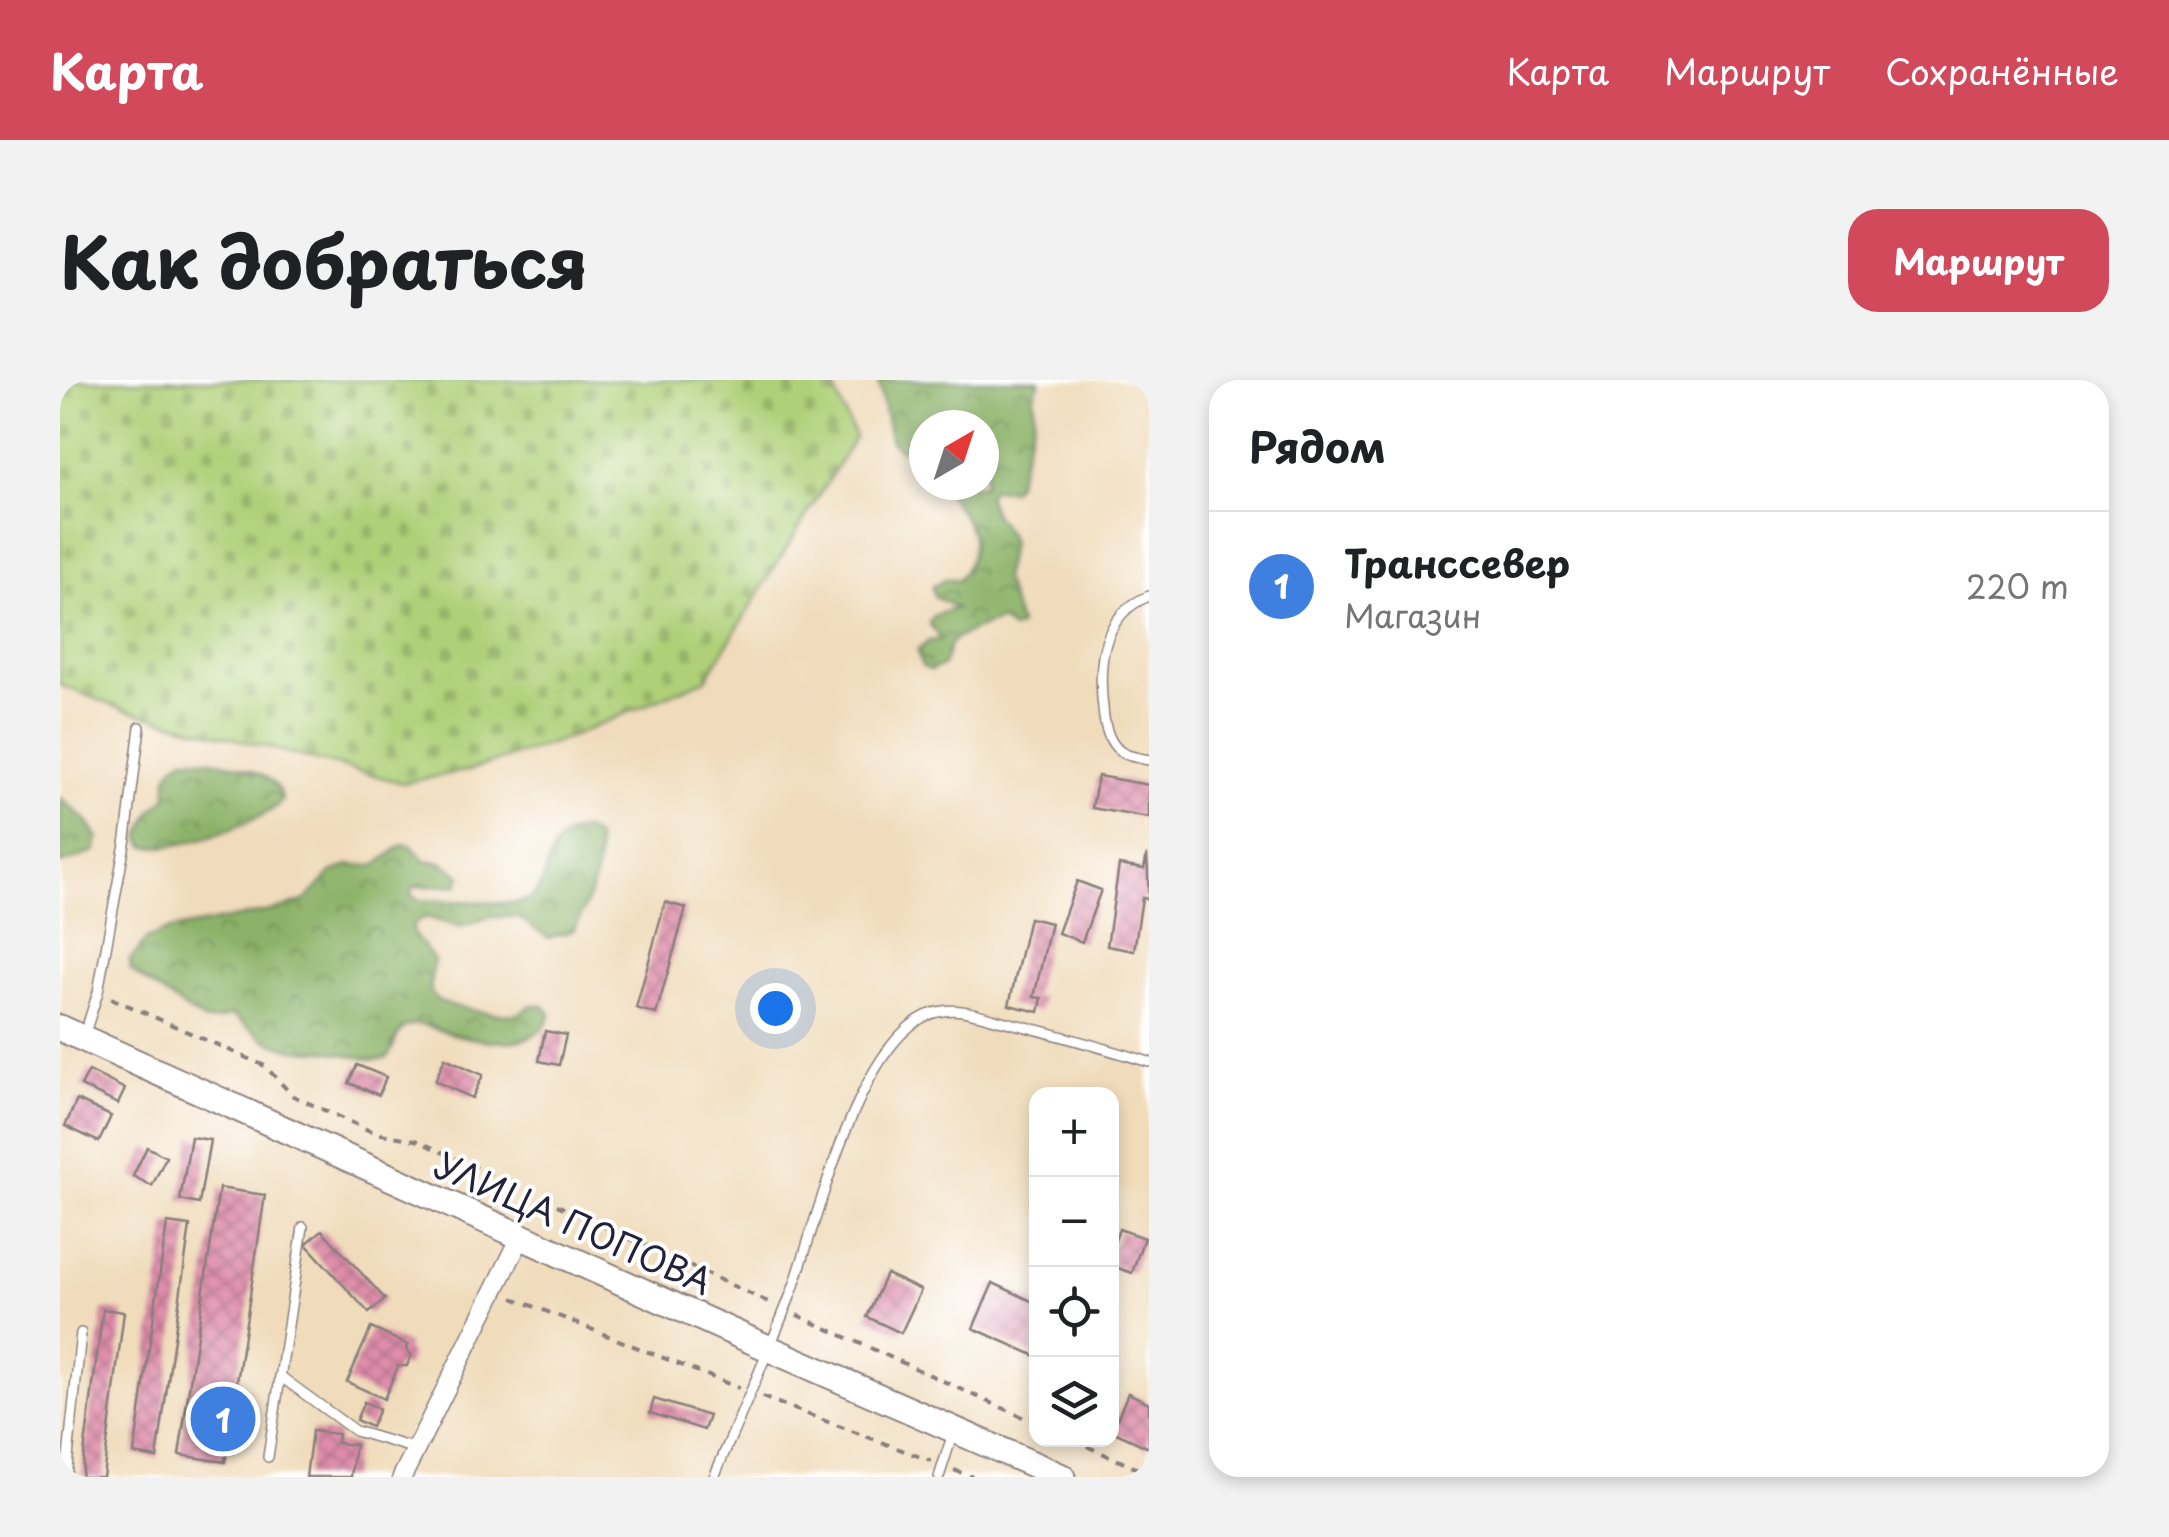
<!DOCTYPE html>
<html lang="ru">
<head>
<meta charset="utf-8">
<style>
  body { margin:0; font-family:"Playpen Sans",sans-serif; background:#f2f2f2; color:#202124 }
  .controls { position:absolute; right:30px; bottom:30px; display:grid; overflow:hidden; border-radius:20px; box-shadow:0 5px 15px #0003 }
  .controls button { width:90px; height:90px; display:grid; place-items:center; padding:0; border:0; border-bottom:2px solid #e0e0e0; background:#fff; color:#202124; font:50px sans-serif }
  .compass { position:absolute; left:849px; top:30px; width:90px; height:90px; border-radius:50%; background:#fff; box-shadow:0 5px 15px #0003; rotate:39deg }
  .you { position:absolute; left:715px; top:628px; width:35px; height:35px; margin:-25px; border:8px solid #fff; border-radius:50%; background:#1a73e8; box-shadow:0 0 0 15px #1a73e833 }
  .badge { display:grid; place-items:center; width:65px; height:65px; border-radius:50%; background:#d1495b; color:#fff; font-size:32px; font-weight:700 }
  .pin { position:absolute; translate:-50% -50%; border:5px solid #fff; box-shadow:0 2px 10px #0006 }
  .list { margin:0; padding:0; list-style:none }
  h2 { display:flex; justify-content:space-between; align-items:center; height:130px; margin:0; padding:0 40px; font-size:42px }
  h2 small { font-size:32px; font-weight:400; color:#757577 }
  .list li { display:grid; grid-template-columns:65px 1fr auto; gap:30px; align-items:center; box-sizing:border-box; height:150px; padding:0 40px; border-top:2px solid #e0e0e0 }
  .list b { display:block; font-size:38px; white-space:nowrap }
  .list p { margin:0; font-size:32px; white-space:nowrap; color:#757577 }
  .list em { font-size:32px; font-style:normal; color:#757577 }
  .icon { flex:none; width:55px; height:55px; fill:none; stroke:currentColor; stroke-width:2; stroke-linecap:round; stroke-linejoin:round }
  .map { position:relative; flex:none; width:1089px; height:1097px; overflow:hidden; border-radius:30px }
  header { display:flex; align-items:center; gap:60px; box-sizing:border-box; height:140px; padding:0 50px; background:#d1495b; color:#fff }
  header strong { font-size:48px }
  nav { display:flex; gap:55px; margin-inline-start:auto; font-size:35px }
  .intro { display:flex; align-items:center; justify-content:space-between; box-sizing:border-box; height:240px; padding:0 60px }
  h1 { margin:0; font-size:70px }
  .button { padding:25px 45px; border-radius:30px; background:#d1495b; color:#fff; font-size:35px; font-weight:700 }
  main { display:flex; gap:60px; padding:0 60px }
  aside { flex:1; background:#fff; border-radius:30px; box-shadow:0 5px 15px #0003 }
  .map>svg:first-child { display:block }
</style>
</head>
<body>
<header>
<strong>Карта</strong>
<nav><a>Карта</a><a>Маршрут</a><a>Сохранённые</a></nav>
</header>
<div class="intro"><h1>Как добраться</h1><a class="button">Маршрут</a></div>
<main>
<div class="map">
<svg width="1089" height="1097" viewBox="0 0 1089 1097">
  <defs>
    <pattern id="forest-crowns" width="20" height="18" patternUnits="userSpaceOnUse" patternTransform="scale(2.5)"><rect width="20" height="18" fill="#8bb268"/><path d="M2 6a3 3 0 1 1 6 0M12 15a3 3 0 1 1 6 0" fill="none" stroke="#719057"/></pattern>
    <pattern id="cemetery-stones" width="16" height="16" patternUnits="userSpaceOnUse" patternTransform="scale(2.5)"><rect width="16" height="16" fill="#afd078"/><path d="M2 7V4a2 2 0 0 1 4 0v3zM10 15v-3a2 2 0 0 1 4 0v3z" fill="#96b269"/></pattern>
    <pattern id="building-cross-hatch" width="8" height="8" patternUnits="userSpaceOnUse" patternTransform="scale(2.5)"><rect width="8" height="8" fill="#df8dab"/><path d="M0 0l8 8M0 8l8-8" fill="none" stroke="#b4738c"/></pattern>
  </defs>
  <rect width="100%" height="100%" fill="#fff"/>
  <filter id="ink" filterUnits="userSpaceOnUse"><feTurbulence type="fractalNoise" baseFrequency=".01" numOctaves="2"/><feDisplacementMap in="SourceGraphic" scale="20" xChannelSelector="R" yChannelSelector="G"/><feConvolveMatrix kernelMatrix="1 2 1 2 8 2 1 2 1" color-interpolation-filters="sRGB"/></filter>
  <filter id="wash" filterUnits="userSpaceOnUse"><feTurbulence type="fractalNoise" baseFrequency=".0048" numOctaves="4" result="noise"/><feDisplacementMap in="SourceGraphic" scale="40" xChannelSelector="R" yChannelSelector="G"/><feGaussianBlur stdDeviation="2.25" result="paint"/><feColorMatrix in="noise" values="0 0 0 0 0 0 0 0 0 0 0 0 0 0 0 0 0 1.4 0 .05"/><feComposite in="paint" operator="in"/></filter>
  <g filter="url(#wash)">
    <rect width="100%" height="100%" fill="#f0dcbb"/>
    <g fill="url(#forest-crowns)" stroke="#566a52" stroke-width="2.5">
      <path d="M818,0H980L974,15V39L955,106L951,110L932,109L927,115L934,134L949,156L951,163L943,198L960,246L952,250L942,241C935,240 895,257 891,263C886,270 888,278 882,286L870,290L862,286L857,271L869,261L877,260L878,255L869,243L873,236L896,228L875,217L872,207L884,200H898C929,161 905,136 879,105H924V45H864V69L840,70L831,62Z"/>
      <path d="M124,378C150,378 221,388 222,421C207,441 108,475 84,465L80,456L92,431L107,417C106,398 106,389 124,378Z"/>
      <polygon points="0,418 25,439 38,458 35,472 0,484"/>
      <path d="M525,450L536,457C543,489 528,523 513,551L488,558L458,537H432L400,547L365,537L353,545V553L374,580L370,606C372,613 372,616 378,620C389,627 445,637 458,634C466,631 469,623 479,625C486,626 487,629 491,634C477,675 418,661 386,652C373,649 361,641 348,646C334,651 336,668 327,678L314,680L267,671L234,670L207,661L172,635C165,637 155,642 147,641C142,641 79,597 71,590L70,580L87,559L105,551L220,529L246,520L271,493L289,485L315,486L342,465H351L365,481L381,482L401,495L398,505L353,507L351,515L359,520L456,523L470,519C498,492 479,455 525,450Z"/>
    </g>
    <polygon fill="url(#cemetery-stones)" stroke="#68795a" stroke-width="2.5" points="0,0 770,0 795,57 646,299 508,358 410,390 343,403 62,329 0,305"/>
    <g id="blocks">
      <g fill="url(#building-cross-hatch)">
        <polygon points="1038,396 1089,405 1089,438 1032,428"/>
        <polygon points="1087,474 1089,519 1082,518 1074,571 1047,566 1059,485 1084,489"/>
        <polygon points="1017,501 1041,510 1022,562 998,553"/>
        <polygon points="605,522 626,528 596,634 576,628"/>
        <polygon points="969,538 991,543 974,617 982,618 979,632 949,625"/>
        <polygon points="485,651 506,655 499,685 479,681"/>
        <polygon points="385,678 423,695 412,718 375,701"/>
        <polygon points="297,685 326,697 319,715 289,703"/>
        <polygon points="29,691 65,709 58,724 21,706"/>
        <polygon points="17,720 51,736 39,762 5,746"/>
        <polygon points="131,757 150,760 139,824 120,820"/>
        <polygon points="87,767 106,777 92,806 73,796"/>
        <polygon points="159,808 205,815 165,1082 119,1075"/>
        <polygon points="107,843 130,846 97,1078 74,1074"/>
        <polygon points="1059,849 1084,858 1072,893 1052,886 1052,869"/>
        <polygon points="262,850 325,919 309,933 246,864"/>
        <polygon points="826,894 861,910 841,953 807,937"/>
        <polygon points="933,903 976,923 976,976 913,948"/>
        <polygon points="43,929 64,932 43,1097 21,1097"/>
        <polygon points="311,948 348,965 346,969 351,976 347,986 338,986 324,1019 287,1002"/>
        <polygon points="1068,1013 1089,1023 1089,1068 1052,1051"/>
        <polygon points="594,1019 649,1036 644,1050 590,1033"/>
        <polygon points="304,1022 319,1029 311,1047 296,1040"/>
        <polygon points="252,1051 278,1054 277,1063 295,1065 291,1097 246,1097"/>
      </g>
    </g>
  </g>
  <g filter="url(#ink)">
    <use href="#blocks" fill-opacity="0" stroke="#897f7b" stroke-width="2.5"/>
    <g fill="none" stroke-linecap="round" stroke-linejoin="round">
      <defs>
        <g id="lane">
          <path d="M1089,216C1041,235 1038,284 1043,328C1044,343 1047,361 1060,371C1068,377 1079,378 1089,380"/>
          <polyline points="24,656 38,612 66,458 80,347"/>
          <polyline points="220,996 295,1051 356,1069"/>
          <polyline points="208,1077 243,847"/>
          <polyline points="6,1097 21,953"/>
          <path d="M654,1097C680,1036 707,976 731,914C756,848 801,640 883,631C903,628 923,636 942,641C992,653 1040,667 1089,682"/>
          <polyline points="879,1097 893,1053"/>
        </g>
        <polyline id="street" points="342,1097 461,857"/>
        <polyline id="secondary" points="0,648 710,969 1002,1097"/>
      </defs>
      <use href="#lane" stroke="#897f7b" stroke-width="12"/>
      <use href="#street" stroke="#897f7b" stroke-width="21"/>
      <use href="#secondary" stroke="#897f7b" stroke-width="29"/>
      <g stroke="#897f7b" stroke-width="4" stroke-dasharray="8 8" stroke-linecap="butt">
        <polyline points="51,618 205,686 233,716 315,753 356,760 710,923"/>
        <polyline points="453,918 679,1008"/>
        <polyline points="737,935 976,1043"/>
        <polyline points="702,1017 871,1081"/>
        <polyline points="1013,1060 1089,1094"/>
        <polyline points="894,1090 913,1097"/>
      </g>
      <use href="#lane" stroke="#fff" stroke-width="9"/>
      <use href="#street" stroke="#fff" stroke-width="18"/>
      <use href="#secondary" stroke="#fff" stroke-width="25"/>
    </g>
  </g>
  <g text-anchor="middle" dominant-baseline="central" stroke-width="8" stroke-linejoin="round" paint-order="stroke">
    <g font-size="35" fill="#22223b" stroke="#fff">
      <text transform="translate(514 842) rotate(24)">УЛИЦА ПОПОВА</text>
    </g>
  </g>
</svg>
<div class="controls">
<button>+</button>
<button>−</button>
<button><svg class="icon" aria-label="locate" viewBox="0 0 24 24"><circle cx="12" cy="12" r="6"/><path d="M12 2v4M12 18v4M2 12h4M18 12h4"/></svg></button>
<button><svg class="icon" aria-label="layers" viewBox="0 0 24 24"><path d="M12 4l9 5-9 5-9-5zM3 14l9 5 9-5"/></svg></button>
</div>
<svg class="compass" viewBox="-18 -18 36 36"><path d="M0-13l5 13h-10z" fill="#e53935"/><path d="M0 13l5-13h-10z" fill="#757577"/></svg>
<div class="you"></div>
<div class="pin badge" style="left:163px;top:1039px;background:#3f7fe0">1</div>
</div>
<aside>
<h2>Рядом<small></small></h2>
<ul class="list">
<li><span class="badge" style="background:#3f7fe0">1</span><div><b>Транссевер</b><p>Магазин</p></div><em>220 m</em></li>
</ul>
</aside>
</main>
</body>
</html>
